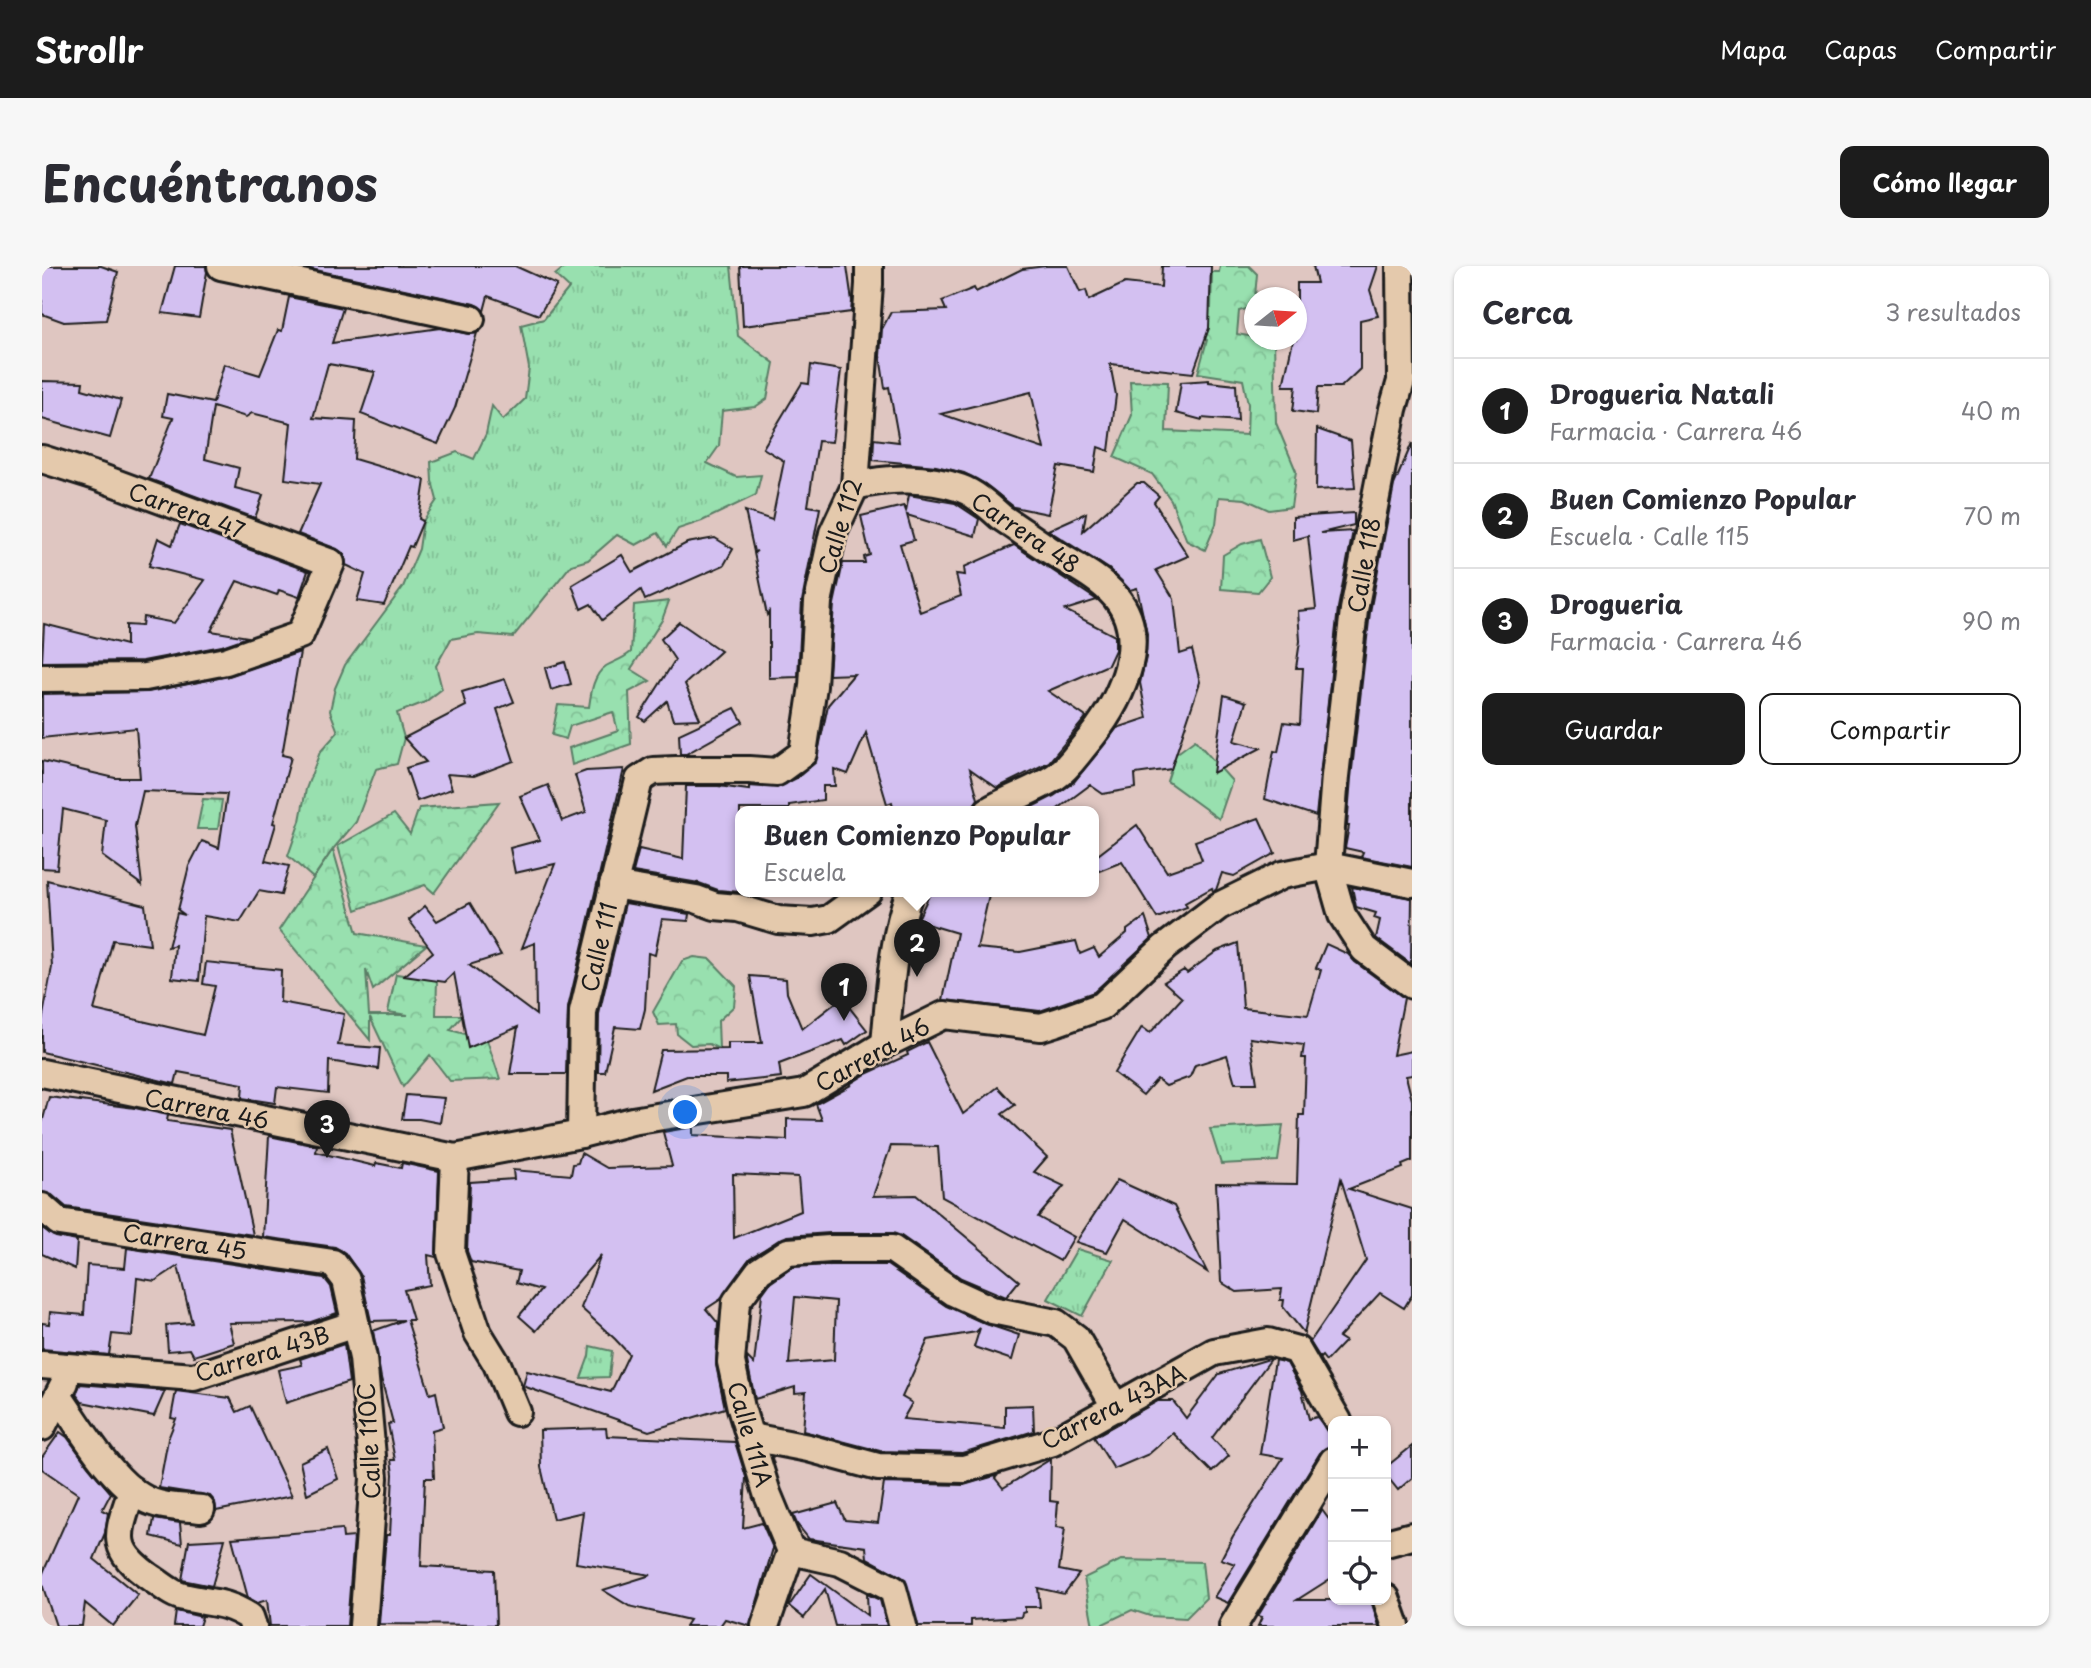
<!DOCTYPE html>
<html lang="es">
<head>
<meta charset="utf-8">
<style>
  body { margin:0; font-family:"Playpen Sans",sans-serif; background:#f7f7f7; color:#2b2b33 }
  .controls { position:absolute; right:21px; bottom:21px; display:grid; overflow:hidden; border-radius:14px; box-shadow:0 2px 5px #0004 }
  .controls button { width:63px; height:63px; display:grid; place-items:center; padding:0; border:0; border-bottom:2px solid #e1e1e2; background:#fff; color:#2b2b33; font:35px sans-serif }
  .compass { position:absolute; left:1202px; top:21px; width:63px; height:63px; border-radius:50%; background:#fff; box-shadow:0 2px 5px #0004; rotate:73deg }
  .you { position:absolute; left:644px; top:847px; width:24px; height:24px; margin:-18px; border:5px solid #fff; border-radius:50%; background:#1a73e8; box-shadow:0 0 0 10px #1a73e833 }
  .badge { display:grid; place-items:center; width:46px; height:46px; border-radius:50%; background:#1c1c1c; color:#fff; font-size:23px; font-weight:700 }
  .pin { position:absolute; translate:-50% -58px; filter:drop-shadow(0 2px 4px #0008) }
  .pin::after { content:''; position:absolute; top:37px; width:24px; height:21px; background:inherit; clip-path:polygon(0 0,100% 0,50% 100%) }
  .popup { position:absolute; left:693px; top:540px; width:364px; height:91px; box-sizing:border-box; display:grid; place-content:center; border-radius:14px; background:#fff; filter:drop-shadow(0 2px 5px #0005); font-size:23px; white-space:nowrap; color:#7c7c81 }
  .popup b { font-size:26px; color:#2b2b33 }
  .popup::after { content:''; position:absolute; left:50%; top:100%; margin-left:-14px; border:14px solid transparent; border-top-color:#fff }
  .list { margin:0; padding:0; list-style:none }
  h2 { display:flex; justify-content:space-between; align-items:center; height:91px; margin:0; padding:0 28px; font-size:30px }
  h2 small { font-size:23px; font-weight:400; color:#7c7c81 }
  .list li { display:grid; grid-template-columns:46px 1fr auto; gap:21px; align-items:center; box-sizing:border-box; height:105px; padding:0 28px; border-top:2px solid #e1e1e2 }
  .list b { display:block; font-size:26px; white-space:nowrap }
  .list p { margin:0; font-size:23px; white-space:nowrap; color:#7c7c81 }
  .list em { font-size:23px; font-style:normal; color:#7c7c81 }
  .actions { display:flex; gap:14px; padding:21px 28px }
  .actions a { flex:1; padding:16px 0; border:2px solid #1c1c1c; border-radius:14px; text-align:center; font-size:24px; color:#1c1c1c }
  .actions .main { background:#1c1c1c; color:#fff }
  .icon { flex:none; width:38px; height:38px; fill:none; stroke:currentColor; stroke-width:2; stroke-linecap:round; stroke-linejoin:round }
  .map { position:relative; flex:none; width:1370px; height:1360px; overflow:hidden; border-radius:14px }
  header { display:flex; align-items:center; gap:42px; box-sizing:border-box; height:98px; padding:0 35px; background:#1c1c1c; color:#fff }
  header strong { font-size:33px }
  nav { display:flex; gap:38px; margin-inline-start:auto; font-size:24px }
  .intro { display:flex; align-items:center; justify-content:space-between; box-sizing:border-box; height:168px; padding:0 42px }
  h1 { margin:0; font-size:49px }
  .button { padding:18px 32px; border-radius:14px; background:#1c1c1c; color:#fff; font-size:24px; font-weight:700 }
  main { display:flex; gap:42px; padding:0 42px }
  aside { flex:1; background:#fff; border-radius:14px; box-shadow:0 2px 5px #0004 }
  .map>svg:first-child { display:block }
</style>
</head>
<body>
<header>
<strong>Strollr</strong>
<nav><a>Mapa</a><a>Capas</a><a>Compartir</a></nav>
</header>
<div class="intro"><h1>Encuéntranos</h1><a class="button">Cómo llegar</a></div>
<main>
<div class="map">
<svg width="1370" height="1360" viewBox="0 0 1370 1360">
  <defs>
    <pattern id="forest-crowns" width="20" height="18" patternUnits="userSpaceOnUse" patternTransform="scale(1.75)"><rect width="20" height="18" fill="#98e0af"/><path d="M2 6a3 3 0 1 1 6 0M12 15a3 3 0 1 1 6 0" fill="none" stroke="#82c096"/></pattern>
    <pattern id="park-tufts" width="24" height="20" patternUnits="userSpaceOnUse" patternTransform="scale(1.75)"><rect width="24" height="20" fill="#98e0af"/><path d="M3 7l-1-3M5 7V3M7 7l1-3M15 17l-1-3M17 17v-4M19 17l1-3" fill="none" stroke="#82c096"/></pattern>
  </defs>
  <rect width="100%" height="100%" fill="#dfc6c1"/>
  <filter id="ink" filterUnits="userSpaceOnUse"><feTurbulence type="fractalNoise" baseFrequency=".0143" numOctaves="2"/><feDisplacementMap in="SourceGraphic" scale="14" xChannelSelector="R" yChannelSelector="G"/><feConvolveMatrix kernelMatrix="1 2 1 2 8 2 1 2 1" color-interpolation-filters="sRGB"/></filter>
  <g filter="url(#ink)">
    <g fill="url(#forest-crowns)" stroke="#5a7e66" stroke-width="2">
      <polygon points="1178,0 1207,0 1215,8 1212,41 1197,45 1195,68 1212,71 1212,74 1232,74 1234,157 1254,205 1249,241 1227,244 1203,233 1177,231 1174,258 1163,284 1145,275 1129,234 1110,208 1072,191 1090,149 1088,115 1126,116 1124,165 1205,169 1206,138 1201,114 1156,107 1165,74 1152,68 1153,42 1169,42 1170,6 1177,6"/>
      <polygon points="1218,273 1228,311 1216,326 1179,323 1181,289 1200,278"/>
      <path d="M627,335L620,354L589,403L608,415L587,426L589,478L530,499L527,482L576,465L571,446L528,460L524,473L510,469L516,439L547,441C549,427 551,409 564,400C573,395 581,393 589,386L592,339Z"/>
      <polygon points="457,536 392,627 383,619 314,644 296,580 352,548 368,568 377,542"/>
      <polygon points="291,583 315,667 384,679 331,724 324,704 327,749 366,749 346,746 354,708 395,714 394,749 421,749 408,764 445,774 458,813 408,815 388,789 361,821 328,751 328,774 237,664"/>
      <polygon points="652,691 668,693 694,720 692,740 676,755 677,783 667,778 649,779 635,768 634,758 617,759 611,746 640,695"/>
      <polygon points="1079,1294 1160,1296 1164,1332 1144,1352 1108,1350 1090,1344 1057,1360 1051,1360 1042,1312"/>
    </g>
    <g fill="url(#park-tufts)" stroke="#5a7e66" stroke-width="2">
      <polygon points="524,0 689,0 696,70 732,97 725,133 713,141 680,145 677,180 665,197 694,211 719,209 714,229 660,255 636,263 625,280 616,267 594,279 575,269 546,294 529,299 471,371 436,368 409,373 394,400 400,423 383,436 355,447 362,472 355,498 334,503 314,556 291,583 271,612 246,590 258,555 264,523 278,486 296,466 288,445 293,422 303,399 361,321 377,283 381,255 395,234 390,215 389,196 415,186 432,193 444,168 450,140 461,154 483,133 487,102 479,59 502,53 527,22 513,9"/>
      <polygon points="1153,474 1190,515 1177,553 1125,515 1134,488"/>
      <polygon points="161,533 180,534 176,563 155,563"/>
      <polygon points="1241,859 1236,895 1179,898 1168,863"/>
      <polygon points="1035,983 1071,994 1040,1050 1006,1033"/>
      <polygon points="548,1080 570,1085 567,1111 539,1112 547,1090"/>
    </g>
    <g fill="#d3c0f1" stroke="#1c1c1c" stroke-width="2" fill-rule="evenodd">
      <polygon points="0,0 59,0 76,6 64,54 22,56 0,48"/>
      <polygon points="133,0 164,0 165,6 157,52 120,47"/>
      <polygon points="255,0 473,0 515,19 497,49 446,30 442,45 432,38"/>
      <polygon points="698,0 805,0 810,35 809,46 701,60"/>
      <path d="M1004,0H1026L1038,26L1044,24L1047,34L1083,17L1119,21L1120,0H1169L1167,62L1151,107L1068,98L1074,129L1067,185L1056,181L1052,206L1016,200L1006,248L972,241L943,218L922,207L894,200L831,194L832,173L857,176L847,121L843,122L838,90L840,63L849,46L904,44L900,35L932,22L934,26L980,3ZM989,126L1002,183L899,148Z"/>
      <polygon points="1271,0 1336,0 1328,24 1336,50 1318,54 1318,103 1299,121 1276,121 1274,148 1251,145 1254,120 1241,120 1251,74 1255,74 1255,17 1275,17"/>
      <polygon points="247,31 301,42 290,77 398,62 426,68 435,67 413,142 396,178 319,148 333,106 286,98 271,152 314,155 312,193 383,214 377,253 381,255 370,281 367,280 342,339 315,335 323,308 304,299 302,288 295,283 256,268 278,218 243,213 249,157 210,147 204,151 171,141 163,193 197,202 193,222 221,229 213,252 107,213 131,152 121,150 125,128 171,137 182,98 218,109 236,64 240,65"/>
      <polygon points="769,99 799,104 790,176 776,175 766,240 778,242 760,335 756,411 727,412 727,346 725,349 712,287 715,285 712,286 703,245 730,254 742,195 721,182 760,117 767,118"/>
      <polygon points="1167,114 1167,116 1194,119 1196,155 1160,152 1160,154 1134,147 1139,116"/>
      <polygon points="0,115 41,116 40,123 79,134 68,172 0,153"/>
      <polygon points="1275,163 1309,175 1313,222 1274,224"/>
      <polygon points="1370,177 1370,601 1319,591 1321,586 1303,582 1307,560 1305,560 1309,512 1328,346 1352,219"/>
      <polygon points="1095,217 1102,217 1117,230 1112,236 1146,290 1114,304 1132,333 1138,388 1150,384 1158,416 1129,503 1093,508 1094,522 1061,528 1048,519 1013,545 989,545 986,543 1012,530 1032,516 1075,462 1105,452 1098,417 1104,391 1105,368 1095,322 1088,324 1067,303 1006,264 1044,247 1041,265"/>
      <polygon points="867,229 913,237 937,253 933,270 865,249 872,274 858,278 878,346 919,330 914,308 923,309 922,301 972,279 1055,334 1023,344 1073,370 1073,384 1066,399 1006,425 1044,451 1041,455 1007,496 955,522 928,503 936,533 928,545 852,545 850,536 845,538 824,467 806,508 792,503 793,520 781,520 781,534 747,539 747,543 698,543 698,626 676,624 657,617 591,606 597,583 641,593 644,520 676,520 707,524 707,520 735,522 755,512 774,496 786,439 812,408 787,409 792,338 801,297 823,297 822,291 828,289 819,250 862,240 864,245"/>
      <polygon points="1312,247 1312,259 1279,267 1311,265 1296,342 1274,550 1223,533 1232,485 1236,486 1242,456 1258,458 1261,402 1254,402 1258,375 1256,345 1274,343 1266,270 1251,274 1251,251"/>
      <polygon points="138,258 266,305 257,331 237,324 235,329 195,315 169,365 206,371 180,380 101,395 0,396 2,358 84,379 84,359 100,360 101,351 132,357 163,314 107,300 116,272 130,279"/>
      <polygon points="673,272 691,283 682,299 603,334 599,324 560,354 549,338 539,343 530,319 580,289 590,306 645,277"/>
      <polygon points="637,356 679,385 643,418 658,453 631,454 625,435 603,455 597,451 633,394 619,373"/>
      <polygon points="258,386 240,489 249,491 231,557 234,558 223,595 247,600 239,629 217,625 198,656 162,650 157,715 130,712 133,679 126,681 135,647 143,649 136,644 147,600 160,575 177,582 185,528 101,525 93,560 100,619 60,590 64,554 21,543 15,603 0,602 0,495 73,512 98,512 94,462 0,472 0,428 106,426 187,410"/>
      <polygon points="523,396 529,418 509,424 503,402"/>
      <polygon points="463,413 472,436 455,443 472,495 432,510 405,508 410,523 375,535 364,502 384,496 362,472 424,440 420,426"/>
      <polygon points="1182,429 1204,436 1192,475 1219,482 1171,507"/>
      <polygon points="693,442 701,456 644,488 638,488 637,468"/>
      <polygon points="582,503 526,742 524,808 468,808 476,761 426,782 412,707 403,716 362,710 391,686 367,654 383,640 395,655 428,637 459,689 427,699 494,749 493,677 480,682 513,598 473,607 468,582 498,574 478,530 506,519 520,555 544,546 533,509 544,505"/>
      <polygon points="1217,552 1233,587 1192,610 1180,607 1174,624 1171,625 1170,622 1143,637 1145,641 1115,652 1080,596 1052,607 1052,592 1095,559 1125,606 1160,594 1153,575"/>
      <polygon points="5,614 103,639 108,679 71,674 52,744 161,769 173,720 161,718 164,696 239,704 238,736 302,748 296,779 338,782 336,803 287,795 286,827 235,821 233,837 200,832 201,818 136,806 133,818 0,786 0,755 10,701"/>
      <polygon points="1310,621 1370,632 1369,698 1334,672 1338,654 1332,652 1334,647 1314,641"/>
      <polygon points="889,625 948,625 935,682 978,686 1034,675 1038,688 1052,682 1057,691 1085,667 1085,664 1103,651 1110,672 1052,726 998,745 901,734 915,667 875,655"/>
      <polygon points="583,637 647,648 646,655 620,653 613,689 606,687 603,743 598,763 573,761 563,806 556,806 557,748"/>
      <polygon points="1196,677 1201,742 1266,749 1279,704 1274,702 1284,678 1306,688 1313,696 1362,732 1351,789 1370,785 1370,809 1364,810 1370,834 1370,895 1360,899 1361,902 1307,923 1370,943 1370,1029 1362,1042 1338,1027 1297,1071 1303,1075 1284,1095 1280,1090 1278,1092 1268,1076 1324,994 1299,913 1262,1067 1241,1041 1242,1034 1238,1034 1240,1023 1195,1026 1179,1016 1174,917 1255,918 1257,849 1262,849 1264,792 1260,792 1262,779 1208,772 1215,817 1193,817 1185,789 1153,799 1148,811 1124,820 1115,813 1101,829 1072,807 1100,761 1108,767 1140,732 1122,716 1142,704 1145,707 1175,685"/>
      <polygon points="708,710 744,713 745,727 760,763 800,732 825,764 804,779 801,774 737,798 739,811 684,817 684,810 645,810 609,824 619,784 686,783 686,777 720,777"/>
      <path d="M885,776L921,848L956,821L973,839L960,848L1005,891L992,906L1022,920L996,951L1032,971L1018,995L900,931L896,881L849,880L831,930L874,929L977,1015L964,1031L919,1012L859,970L851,967H788L745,970L708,992L679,1033L664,1043L676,1057L674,1099L683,1142L607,1165L481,1120L485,1105L569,1126L587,1088L573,1073L539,1042L559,989L494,1065L477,1050L499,1024L474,1017L477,1005L429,996L425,985L428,916L472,913L471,904L529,909L531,898L536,897L539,887L565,902L630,900L621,866L651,861V869L745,874V853L780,854L774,838L809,819L808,818L824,808L866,789L865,786ZM691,908L756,911L759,945L692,972Z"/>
      <polygon points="364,829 402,832 398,857 377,853 360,853"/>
      <polygon points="7,831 93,842 126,849 125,855 188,864 211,969 24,941 10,929 0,926 0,857"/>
      <polygon points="227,870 275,880 274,886 333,900 334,897 359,902 360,897 397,905 394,991 386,989 388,1019 362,1024 371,1054 365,1054 388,1128 394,1126 401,1161 390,1164 392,1212 383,1212 379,1300 452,1304 454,1359 337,1358 344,1269 348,1269 351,1208 349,1194 353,1194 346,1158 351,1157 339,1112 331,1065 362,1054 329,1055 319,1010 303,987 293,981 221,971"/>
      <polygon points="1075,914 1132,940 1165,1006 1083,953 1065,986 1034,976"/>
      <polygon points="0,962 14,971 35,975 33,1003 0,988"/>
      <polygon points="85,982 282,1012 289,1021 295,1047 269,1056 187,1057 192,1077 152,1090 148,1083 126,1085 124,1059 150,1057 136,1000 113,1015 95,1012 90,1070 70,1068 67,1089 0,1083 0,1057 7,1058 8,1046 42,1049 45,999 83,1002"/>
      <path d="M789,999H845L904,1040L944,1058L977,1069L970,1094L932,1081L938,1062L934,1066L886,1074L860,1131L870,1137L861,1153L963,1162V1140L991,1139L992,1165L920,1187L838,1185L761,1165L764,1126L753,1127V1121L713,1133L705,1095V1091L712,1098L720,1028L728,1017L751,1001ZM753,1031L794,1035L792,1094L747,1098Z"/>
      <polygon points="302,1078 307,1116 244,1137 236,1104 260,1099 258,1093"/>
      <polygon points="1227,1093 1229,1093 1170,1172 1187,1190 1170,1206 1131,1167 1107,1188 1072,1203 1052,1171 1116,1135 1131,1135 1144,1152 1177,1108"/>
      <polygon points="1233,1094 1245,1097 1260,1125 1267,1153 1275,1151 1291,1172 1290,1180 1278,1187 1186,1337 1172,1331 1193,1298 1179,1293 1191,1270 1241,1192 1218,1188"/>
      <polygon points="38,1118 123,1125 112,1150 40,1136 34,1128"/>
      <polygon points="134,1125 188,1132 195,1146 208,1140 250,1230 174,1245 173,1236 168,1230 117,1222 126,1173 134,1153 129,1152"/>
      <polygon points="564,1162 565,1170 693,1176 704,1211 701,1262 720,1257 731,1282 708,1360 683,1353 678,1360 643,1360 647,1354 587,1340 561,1324 609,1309 534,1297 541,1246 511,1253 499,1201 498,1164"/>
      <polygon points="18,1166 25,1171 46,1200 69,1227 60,1244 66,1247 63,1267 52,1293 96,1329 71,1360 43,1337 40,1360 14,1360 0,1318 0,1309 36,1228 0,1203 0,1191"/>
      <polygon points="1370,1180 1370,1212 1356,1224 1344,1209 1344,1201"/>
      <polygon points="286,1183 296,1213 265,1228 258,1196"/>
      <polygon points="1009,1193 1008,1235 1016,1236 1014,1261 1023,1262 1017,1304 1037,1308 1022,1328 996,1322 998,1341 983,1341 983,1346 980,1347 979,1351 929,1354 929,1360 876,1360 863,1313 825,1292 824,1281 767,1273 755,1258 751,1249 795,1237 803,1254 836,1257 842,1217 922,1219 956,1209 953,1212 961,1222"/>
      <polygon points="1280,1244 1291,1259 1291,1311 1255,1334 1329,1334 1337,1360 1216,1360 1220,1351 1216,1350"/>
      <polygon points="112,1253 138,1257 140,1278 109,1270"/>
      <polygon points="300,1263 301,1272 312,1271 305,1360 228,1360 225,1334 215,1337 206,1332 190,1272"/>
      <polygon points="183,1273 170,1320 140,1314 147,1275"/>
      <polygon points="769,1308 826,1350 825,1328 838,1334 845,1360 793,1360 783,1323 762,1352 747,1340"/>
      <polygon points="134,1345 160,1351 157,1360 132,1360"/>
    </g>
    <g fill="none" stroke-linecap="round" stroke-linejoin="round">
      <defs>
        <g id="minor">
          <polyline points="179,0 429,53"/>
          <polyline points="1358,0 1359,115 1351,143 1312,344 1293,510 1286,600 1300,649 1322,683 1370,719"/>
          <polyline points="0,193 57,211 289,297 258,369 184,395 103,411 0,412"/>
          <path d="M813,220C846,211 885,211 918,222C933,227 948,241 959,251C974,261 988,271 1003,281C1026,297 1055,309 1073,330C1112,376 1074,443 1042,480C1033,491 1025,503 1013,511C992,525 967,532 946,545"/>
          <polyline points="571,619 654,633 673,640 696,642 736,654 771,656 787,653 826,625"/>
          <path d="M843,778C848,726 850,674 868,625"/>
          <polyline points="0,807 413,892 539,868 590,855 762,827 843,778 902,749 999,761 1015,756 1060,740 1123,681 1177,640 1240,609 1286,600 1370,617"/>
          <polyline points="539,868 541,746 597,514 611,505 634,504 707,504 735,506 761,487 771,420 776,336 791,267 813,220 827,18 827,0"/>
          <polyline points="413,892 409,987 436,1067 455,1098 475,1146"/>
          <polyline points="0,941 17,956 291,997 304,1014 321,1092 332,1212 321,1360"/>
          <polyline points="0,1099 152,1111 313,1058"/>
          <path d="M17,1131C39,1162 73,1223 110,1236C125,1242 144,1241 159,1243"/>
          <polyline points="0,1161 23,1116"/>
          <polyline points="709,1171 766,1182 836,1201 922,1203 1011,1176 1172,1086 1226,1076 1255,1084 1296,1155"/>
          <path d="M90,1224C76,1268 66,1282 109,1312C119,1318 130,1329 142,1331C170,1338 181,1334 208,1351L211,1360"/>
          <polyline points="1344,1277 1370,1270"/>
          <polyline points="1344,1332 1354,1360"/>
          <polyline points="723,1360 749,1285"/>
          <polyline points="861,1360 851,1323 798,1296 749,1285 725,1227 699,1142 689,1096 694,1036 717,1005 746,986 788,983 850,983 911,1026 950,1044 1014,1057 1034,1072 1074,1142"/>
          <polyline points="1191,1360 1291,1195"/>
        </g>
      </defs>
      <use href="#minor" stroke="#1c1c1c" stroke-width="32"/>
      <use href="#minor" stroke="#e4c9ac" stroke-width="26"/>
    </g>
  </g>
  <g text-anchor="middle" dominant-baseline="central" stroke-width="5" stroke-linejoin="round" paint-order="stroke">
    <g font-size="23" fill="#1c1c1c" stroke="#e4c9ac">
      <text transform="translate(145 244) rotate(20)">Carrera 47</text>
      <text transform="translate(797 260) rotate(-73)">Calle 112</text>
      <text transform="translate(984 266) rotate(34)">Carrera 48</text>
      <text transform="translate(1321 299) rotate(-80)">Calle 118</text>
      <text transform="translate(556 681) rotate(-77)">Calle 111</text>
      <text transform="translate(830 788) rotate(-29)">Carrera 46</text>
      <text transform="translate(165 842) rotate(11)">Carrera 46</text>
      <text transform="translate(143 975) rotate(9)">Carrera 45</text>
      <text transform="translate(220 1087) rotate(-17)">Carrera 43B</text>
      <text transform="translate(1071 1140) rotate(-27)">Carrera 43AA</text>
      <text transform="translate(709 1168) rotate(74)">Calle 111A</text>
      <text transform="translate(326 1175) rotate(-93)">Calle 110C</text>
    </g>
  </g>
</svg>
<div class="controls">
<button>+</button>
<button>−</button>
<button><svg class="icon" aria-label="locate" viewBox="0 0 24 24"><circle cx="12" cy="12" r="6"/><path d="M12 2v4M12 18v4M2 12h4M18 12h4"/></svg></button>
</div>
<svg class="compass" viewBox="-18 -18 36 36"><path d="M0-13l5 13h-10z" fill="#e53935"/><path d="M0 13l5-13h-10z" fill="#7c7c81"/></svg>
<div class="you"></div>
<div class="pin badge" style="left:802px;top:755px">1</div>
<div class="pin badge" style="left:875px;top:711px">2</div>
<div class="popup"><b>Buen Comienzo Popular</b>Escuela</div>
<div class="pin badge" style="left:285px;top:892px">3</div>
</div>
<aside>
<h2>Cerca<small>3 resultados</small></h2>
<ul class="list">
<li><span class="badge">1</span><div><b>Drogueria Natali</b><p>Farmacia · Carrera 46</p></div><em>40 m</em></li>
<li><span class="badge">2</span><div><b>Buen Comienzo Popular</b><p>Escuela · Calle 115</p></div><em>70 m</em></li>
<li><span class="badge">3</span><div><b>Drogueria</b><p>Farmacia · Carrera 46</p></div><em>90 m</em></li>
</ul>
<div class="actions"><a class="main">Guardar</a><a>Compartir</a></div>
</aside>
</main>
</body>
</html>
